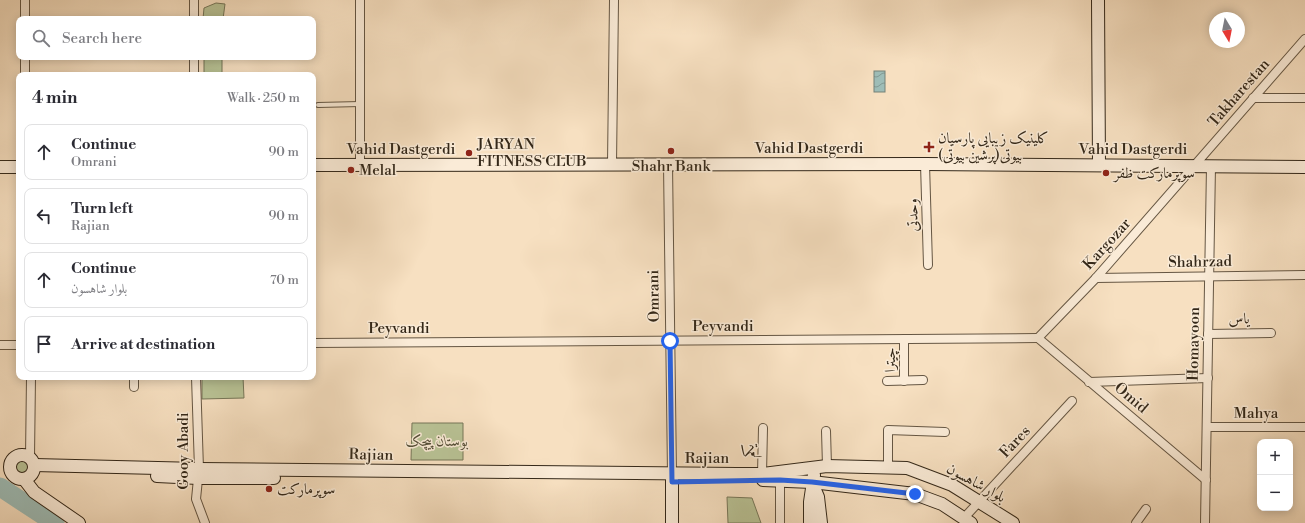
<!DOCTYPE html>
<html lang="en">
<head>
<meta charset="utf-8">
<style>
  body { margin:0; font-family:"Libre Bodoni",Amiri,serif; background:#f2f2f3; color:#2b2b33 }
  .controls { position:absolute; right:12px; bottom:12px; display:grid; overflow:hidden; border-radius:8px; box-shadow:0 2px 10px #0003 }
  .controls button { width:36px; height:36px; display:grid; place-items:center; padding:0; border:0; border-bottom:1px solid #e1e1e2; background:#fff; color:#2b2b33; font:20px sans-serif }
  .compass { position:absolute; left:1209px; top:12px; width:36px; height:36px; border-radius:50%; background:#fff; box-shadow:0 2px 10px #0003; rotate:170deg }
  .stop { position:absolute; width:12px; height:12px; margin:-9px; border:3px solid #2563eb; border-radius:50%; background:#fff }
  .stop.end { background:#2563eb; border-color:#fff; box-shadow:0 1px 4px #0008 }
  .list { margin:0; padding:0; list-style:none }
  h2 { display:flex; justify-content:space-between; align-items:center; height:52px; margin:0; padding:0 16px; font-size:17px }
  h2 small { font-size:13px; font-weight:400; color:#7c7c81 }
  .list li { display:grid; grid-template-columns:26px 1fr auto; gap:12px; align-items:center; box-sizing:border-box; height:56px; margin:0 8px 8px; padding:0 8px; border:1px solid #e1e1e2; border-radius:8px }
  .list b { display:block; font-size:15px; white-space:nowrap }
  .list p { margin:0; font-size:13px; white-space:nowrap; color:#7c7c81 }
  .list em { font-size:13px; font-style:normal; color:#7c7c81 }
  .icon { flex:none; width:22px; height:22px; fill:none; stroke:currentColor; stroke-width:2; stroke-linecap:round; stroke-linejoin:round }
  .map { position:relative; flex:none; width:1305px; height:523px; overflow:hidden }
  .search { position:absolute; background:#fff; box-shadow:0 2px 10px #0003; left:16px; top:16px; width:300px; height:44px; display:flex; align-items:center; gap:10px; box-sizing:border-box; padding:0 14px; border-radius:8px; color:#7c7c81; font-size:15px }
  .panel { position:absolute; background:#fff; box-shadow:0 2px 10px #0003; left:16px; top:72px; width:300px; height:308px; border-radius:8px }
  .map>svg:first-child { display:block }
</style>
</head>
<body>
<div class="map">
<svg width="1305" height="523" viewBox="0 0 1305 523">
  <defs>
    <pattern id="water-waves" width="16" height="10" patternUnits="userSpaceOnUse"><rect width="16" height="10" fill="#9ebdb7"/><path d="M0 5q4-4 8 0t8 0" fill="none" stroke="#829a94"/></pattern>
  </defs>
  <rect width="100%" height="100%" fill="#f7e0c1"/>
  <filter id="stains"><feTurbulence type="fractalNoise" baseFrequency=".005" numOctaves="4"/><feColorMatrix values="0 0 0 0 .2 0 0 0 0 .09 0 0 0 0 .02 0 0 0 .5 -.17"/></filter>
  <radialGradient id="worn" r=".72"><stop offset=".6" stop-color="#630" stop-opacity="0"/><stop offset="1" stop-color="#630" stop-opacity=".3"/></radialGradient>
  <g fill="#b9c396" stroke="#767658">
    <polygon points="216,3 225,4 223,19 203,19 204,8"/>
    <rect x="204" y="57" width="18" height="18"/>
    <polygon points="202,377 243,377 244,398 202,399"/>
    <polygon points="412,423 463,423 463,460 411,460"/>
    <circle cx="21" cy="467" r="10"/>
    <polygon points="727,497 752,498 761,523 728,523"/>
  </g>
  <rect fill="url(#water-waves)" stroke="#748178" x="874" y="71" width="11" height="21"/>
  <g fill="none" stroke-linecap="round" stroke-linejoin="round">
    <polyline stroke="#9ebdb7" stroke-width="19" points="0,487 55,523"/>
    <defs>
      <polyline id="lane" points="318,105 360,104"/>
      <g id="street">
        <polyline points="360,0 360,165"/>
        <polyline points="25,19 25,0"/>
        <polyline points="194,19 194,0"/>
        <polyline points="25,75 25,57"/>
        <polyline points="194,75 194,57"/>
        <polyline points="1253,98 1305,98"/>
        <polyline points="612,164 614,0"/>
        <polyline points="668,164 672,474"/>
        <polyline points="925,164 928,265"/>
        <polyline points="1096,278 1305,275"/>
        <polyline points="1208,334 1271,333"/>
        <polyline points="1038,338 1096,278 1305,39"/>
        <polyline points="1038,338 1206,480"/>
        <polyline points="904,339 904,381"/>
        <polyline points="313,343 1038,338"/>
        <polyline points="0,345 19,345"/>
        <polyline points="196,377 199,469 196,499 205,523"/>
        <polyline points="887,381 923,380"/>
        <polyline points="1089,382 1208,378"/>
        <polyline points="134,387 134,377"/>
        <polyline points="1207,427 1305,427"/>
        <polyline points="826,431 827,466"/>
        <polyline points="30,457 31,377"/>
        <polyline points="888,468 888,430 945,432"/>
        <polyline points="762,474 763,428"/>
        <polyline points="780,480 780,523"/>
        <polyline points="963,519 1072,401"/>
        <polyline points="1136,523 1146,509"/>
        <polyline points="1205,523 1211,166"/>
      </g>
      <g id="secondary">
        <polyline points="1098,0 1099,165"/>
        <polyline points="313,165 925,164 1305,167"/>
        <polyline points="0,167 19,167"/>
        <circle cx="22" cy="467" r="12"/>
        <polyline points="34,465 199,469 737,474 762,474 827,466 907,468 952,485 1013,523"/>
        <polyline points="672,474 672,523"/>
        <polyline points="157,476 198,478 274,478"/>
        <polyline points="24,479 34,492 79,523"/>
        <polyline points="763,480 812,482 915,494 942,504 971,523"/>
        <polyline points="813,485 818,497 821,523"/>
        <polyline points="810,523 810,502 814,475"/>
      </g>
    </defs>
    <use href="#lane" stroke="#655643" stroke-width="6"/>
    <use href="#street" stroke="#655643" stroke-width="10"/>
    <use href="#secondary" stroke="#342819" stroke-width="14"/>
    <use href="#lane" stroke="#faebd7" stroke-width="4"/>
    <use href="#street" stroke="#faebd7" stroke-width="8"/>
    <use href="#secondary" stroke="#faebd7" stroke-width="12"/>
  </g>
  <g fill="none" stroke-linecap="round" stroke-linejoin="round">
    <polyline stroke="#2563eb" stroke-width="5" points="670,341 672,482 780,480 812,482 915,494"/>
  </g>
  <g fill="#8f2418" stroke="#faebd7" stroke-width="1.5">
    <path d="M927 141h4v4h4v4h-4v4h-4v-4h-4v-4h4z"/>
    <circle cx="671" cy="151" r="4"/>
    <circle cx="469" cy="153" r="4"/>
    <circle cx="351" cy="170" r="4"/>
    <circle cx="1106" cy="173" r="4"/>
    <circle cx="269" cy="489" r="4"/>
  </g>
  <g text-anchor="middle" dominant-baseline="central" stroke-width="3" stroke-linejoin="round" paint-order="stroke">
    <g font-size="15" fill="#342819" stroke="#faebd7">
      <text transform="translate(1239 93) rotate(-49)">Takharestan</text>
      <text x="809" y="148">Vahid Dastgerdi</text>
      <text x="401" y="149">Vahid Dastgerdi</text>
      <text x="1133" y="149">Vahid Dastgerdi</text>
      <text transform="translate(913 215) rotate(-92)">وحدتی</text>
      <text transform="translate(1107 244) rotate(-48)">Kargozar</text>
      <text transform="translate(1200 262) rotate(-1)">Shahrzad</text>
      <text transform="translate(654 296) rotate(-91)">Omrani</text>
      <text transform="translate(1239 319) rotate(-1)">یاس</text>
      <text x="723" y="326">Peyvandi</text>
      <text x="399" y="328">Peyvandi</text>
      <text transform="translate(1194 344) rotate(-89)">Homayoon</text>
      <text transform="translate(890 360) rotate(-90)">چیترا</text>
      <text transform="translate(1131 398) rotate(40)">Omid</text>
      <text x="1256" y="413">Mahya</text>
      <text transform="translate(1015 442) rotate(-47)">Fares</text>
      <text transform="translate(183 451) rotate(-90)">Gooy Abadi</text>
      <text transform="translate(749 451) rotate(-89)">یکم</text>
      <text transform="translate(371 455) rotate(1)">Rajian</text>
      <text x="707" y="458">Rajian</text>
      <text transform="translate(976 483) rotate(29)">بلوار شاهسون</text>
    </g>
    <g font-size="15" fill="#342819" stroke="#faebd7" text-anchor="start">
      <text x="938" y="138">کلینیک زیبایی پارسیان<tspan x="938" dy="17">بیوتی(پرشین بیوتی)</tspan></text>
      <text x="477" y="144">JARYAN<tspan x="477" dy="17">FITNESS CLUB</tspan></text>
      <text x="671" y="166" text-anchor="middle">Shahr Bank</text>
      <text x="359" y="170">Melal</text>
      <text x="1114" y="173">سوپرمارکت ظفر</text>
      <text x="277" y="489">سوپرمارکت</text>
    </g>
    <g font-size="15" font-style="italic" fill="#554f38" stroke="#faebd7">
      <text x="437" y="441">بوستان پیچک</text>
    </g>
  </g>
  <rect width="100%" height="100%" filter="url(#stains)"/>
  <rect width="100%" height="100%" fill="url(#worn)"/>
</svg>
<div class="controls">
<button>+</button>
<button>−</button>
</div>
<svg class="compass" viewBox="-18 -18 36 36"><path d="M0-13l5 13h-10z" fill="#e53935"/><path d="M0 13l5-13h-10z" fill="#7c7c81"/></svg>
<div class="stop" style="left:670px;top:341px"></div>
<div class="stop end" style="left:915px;top:494px"></div>
<div class="search"><svg class="icon" aria-label="search" viewBox="0 0 24 24"><circle cx="10" cy="10" r="6"/><path d="M15 15l6 6"/></svg>Search here</div>
<section class="panel">
<h2>4 min<small>Walk · 250 m</small></h2>
<ul class="list">
<li><svg class="icon" aria-label="ahead" viewBox="0 0 24 24"><path d="M12 20V5M6 11l6-6 6 6"/></svg><div><b>Continue</b><p>Omrani</p></div><em>90 m</em></li>
<li><svg class="icon" aria-label="left" viewBox="0 0 24 24"><path d="M17 20v-9H6M10 6l-5 5 5 5"/></svg><div><b>Turn left</b><p>Rajian</p></div><em>90 m</em></li>
<li><svg class="icon" aria-label="ahead" viewBox="0 0 24 24"><path d="M12 20V5M6 11l6-6 6 6"/></svg><div><b>Continue</b><p>بلوار شاهسون</p></div><em>70 m</em></li>
<li><svg class="icon" aria-label="arrive" viewBox="0 0 24 24"><path d="M6 21V4h12l-3 4 3 4H6"/></svg><div><b>Arrive at destination</b></div></li>
</ul>
</section>
</div>
</body>
</html>
